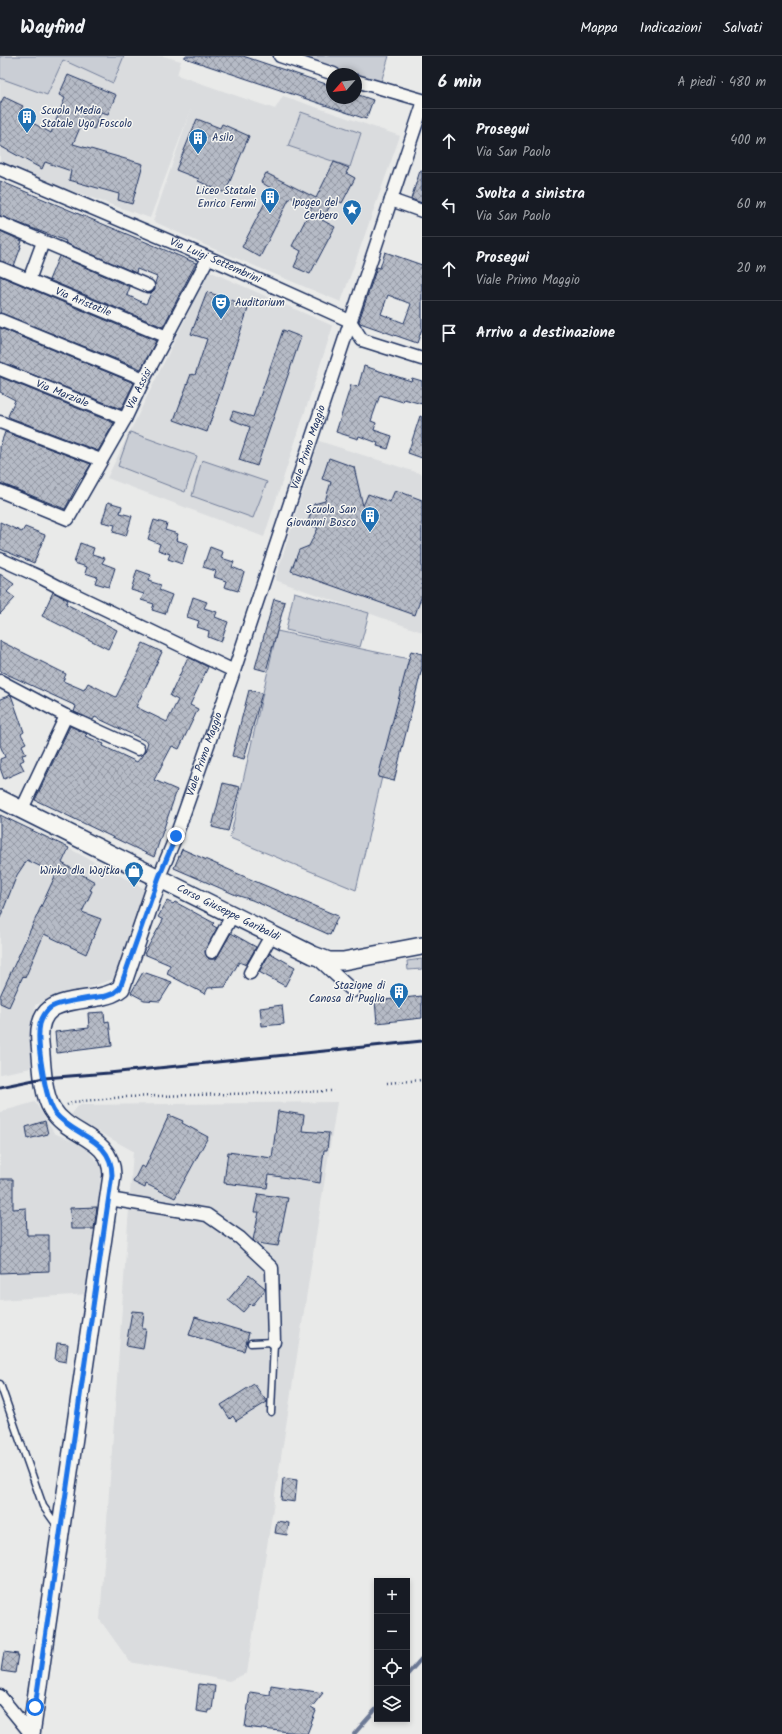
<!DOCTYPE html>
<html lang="it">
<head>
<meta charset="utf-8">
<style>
  body { margin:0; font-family:Kalam,sans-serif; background:#242831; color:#f1f3f6 }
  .controls { position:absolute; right:12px; bottom:12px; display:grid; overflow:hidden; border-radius:0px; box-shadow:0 2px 6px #0003 }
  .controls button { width:36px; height:36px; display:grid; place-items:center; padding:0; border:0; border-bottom:1px solid #363941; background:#171b24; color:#f1f3f6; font:20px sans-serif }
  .compass { position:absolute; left:326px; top:12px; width:36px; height:36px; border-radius:50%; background:#171b24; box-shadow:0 2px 6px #0003; rotate:242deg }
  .stop { position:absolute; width:12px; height:12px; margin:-9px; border:3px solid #1a73e8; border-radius:50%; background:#fff }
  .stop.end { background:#1a73e8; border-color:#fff; box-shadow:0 1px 4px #0008 }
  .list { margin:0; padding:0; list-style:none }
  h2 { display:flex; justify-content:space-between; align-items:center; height:52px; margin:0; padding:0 16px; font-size:17px }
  h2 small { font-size:13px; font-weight:400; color:#9ea1a6 }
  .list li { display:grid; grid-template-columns:26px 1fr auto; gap:12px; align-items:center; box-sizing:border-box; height:64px; padding:0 16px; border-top:1px solid #363941 }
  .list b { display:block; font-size:15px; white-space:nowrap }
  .list p { margin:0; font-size:13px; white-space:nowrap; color:#9ea1a6 }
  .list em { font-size:13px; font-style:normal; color:#9ea1a6 }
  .icon { flex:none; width:22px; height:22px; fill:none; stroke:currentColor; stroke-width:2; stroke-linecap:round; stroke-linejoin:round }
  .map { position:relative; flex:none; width:422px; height:1678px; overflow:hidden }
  header { display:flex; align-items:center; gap:24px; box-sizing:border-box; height:56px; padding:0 20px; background:#171b24; border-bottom:1px solid #363941 }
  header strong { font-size:19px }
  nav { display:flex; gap:22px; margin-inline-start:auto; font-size:14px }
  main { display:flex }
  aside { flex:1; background:#171b24 }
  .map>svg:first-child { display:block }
</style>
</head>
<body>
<header>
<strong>Wayfind</strong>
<nav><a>Mappa</a><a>Indicazioni</a><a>Salvati</a></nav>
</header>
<main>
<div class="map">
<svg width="422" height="1678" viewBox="0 0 422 1678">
  <defs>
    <pattern id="building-cross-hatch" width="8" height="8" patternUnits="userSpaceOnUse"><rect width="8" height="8" fill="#b6bbc6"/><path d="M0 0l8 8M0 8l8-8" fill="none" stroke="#9398a4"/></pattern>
  </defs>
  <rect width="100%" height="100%" fill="#e9eae9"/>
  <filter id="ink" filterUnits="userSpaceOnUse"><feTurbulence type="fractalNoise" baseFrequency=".025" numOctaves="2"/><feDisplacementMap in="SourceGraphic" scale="8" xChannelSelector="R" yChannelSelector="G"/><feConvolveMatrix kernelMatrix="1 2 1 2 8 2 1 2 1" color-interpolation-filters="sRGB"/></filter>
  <g filter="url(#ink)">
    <g fill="#dadcde">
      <polygon points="0,0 163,0 181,5 177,19 275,53 283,40 400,80 341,246 207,190 153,165 191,53 150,162 0,110"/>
      <polygon points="209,215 333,270 264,481 107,422"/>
      <polygon points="319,385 422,418 422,576 275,524"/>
      <polygon points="5,792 56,818 70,793 145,833 117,922 35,949 31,1012 0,1018 0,806"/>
      <polygon points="35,1046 54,1077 84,1090 102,1111 88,1238 0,1244 0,1056"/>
      <polygon points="337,1046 247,1617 229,1625 130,1606 100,1564 133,1095 70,1060 79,1049"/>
    </g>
    <g fill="#caced5" stroke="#727e9a">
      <polygon points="0,0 124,0 113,27 63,4 47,39 0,22"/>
      <polygon points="295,0 389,0 381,26 356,20 356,18 349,18"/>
      <polygon points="301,56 361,77 350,111 288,90"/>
      <polygon points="130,376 197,400 185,436 118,410"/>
      <polygon points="202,404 267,426 253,462 192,440"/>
      <polygon points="294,536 369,557 360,591 286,574"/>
      <polygon points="277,575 409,603 356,834 230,782"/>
      <polygon points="422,903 422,913 408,914 407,905"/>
    </g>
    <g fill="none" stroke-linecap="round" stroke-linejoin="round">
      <g stroke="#6c7995" stroke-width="4">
        <polyline points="407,1619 422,1602"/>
        <polyline points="354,1678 377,1652"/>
      </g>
    </g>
    <g fill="url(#building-cross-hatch)" stroke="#1b2f5e" fill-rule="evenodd">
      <polygon points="185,0 243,0 332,30 332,42 356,42 356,38 373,44 366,63 185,2"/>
      <polygon points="68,19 116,39 108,58 101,56 94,73 82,67 73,88 143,108 132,148 118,144 119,138 69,124 71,115 45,106 42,113 0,90 0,48 4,41 23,50 18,59 51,77 65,42 59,39"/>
      <polygon points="197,63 220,72 222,68 249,80 225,137 198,125 199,123 176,114"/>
      <polygon points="334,106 349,112 346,117 355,122 342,147 334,143 322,164 335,171 310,218 294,211 301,195 292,190 312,151 290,141 260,201 242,191 272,133 261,126 266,117 316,142"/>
      <polygon points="420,115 422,115 422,147 411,143"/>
      <polygon points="0,125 196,207 163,271 49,224 59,200 130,231 127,239 146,248 151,237 155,233 155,227 157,221 137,213 136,217 65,187 66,185 0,160"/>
      <polygon points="0,175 22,185 20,191 21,191 14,210 0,205"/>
      <path d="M385,196L422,209V273L417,287L360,267L359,265L377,211L380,212ZM388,239L411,248L404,267L381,258Z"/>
      <polygon points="0,220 156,285 141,313 0,257"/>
      <polygon points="207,236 249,250 207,376 174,364 191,318 195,319 207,283 191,278"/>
      <polygon points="0,272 134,327 121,353 0,306"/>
      <polygon points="283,274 301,281 257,410 239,404 250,371 230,363 233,355 253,361"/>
      <polygon points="364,310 411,325 412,322 422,325 422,348 404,343 403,346 380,339 371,365 376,367 374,374 392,380 388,393 377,390 378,387 359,380 358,383 336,376 351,329 358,331"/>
      <polygon points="0,321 114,367 98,395 11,362 8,360 15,344 0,336"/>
      <polygon points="420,360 422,361 422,402 408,397"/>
      <polygon points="5,376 91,408 82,423 81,422 65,453 0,427 0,390"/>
      <polygon points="329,402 354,411 363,450 368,438 390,446 395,434 422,444 422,539 415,559 291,515 299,494 309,490 318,472 307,468 314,448 325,445 331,426 322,423"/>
      <polygon points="108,446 122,450 120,457 132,460 126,480 113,476 115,469 102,466"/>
      <polygon points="154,464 167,468 165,474 178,478 176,484 188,488 182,508 168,503 170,498 158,494 160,488 148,483"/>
      <polygon points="0,466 22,476 25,471 45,479 34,507 0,493"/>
      <polygon points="80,487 94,492 92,498 105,502 102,507 115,512 109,531 95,527 97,521 85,517 87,511 74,507"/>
      <polygon points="210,491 223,496 221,502 234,506 232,511 244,516 238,535 224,531 226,525 214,521 216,515 203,511"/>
      <polygon points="137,514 151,519 148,525 161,529 159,534 172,539 165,558 152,554 154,548 141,544 144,538 131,534"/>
      <polygon points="0,518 14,528 7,536 15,542 0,558"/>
      <polygon points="53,536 68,544 66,548 117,574 108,593 42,560"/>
      <polygon points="193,541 207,546 204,552 217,556 215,561 228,566 221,586 208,581 209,575 197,571 199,565 187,561"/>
      <polygon points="274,543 285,546 266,615 255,612"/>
      <polygon points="0,585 66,618 63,625 84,634 88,627 116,641 143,587 162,596 136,651 167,666 178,644 170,640 188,601 208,611 190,649 198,653 179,693 172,690 154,724 177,734 154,801 35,744 70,670 87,678 85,680 104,688 103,690 137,706 145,696 148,686 95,661 93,664 74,656 76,650 0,615"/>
      <polygon points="411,595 422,598 422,612 394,725 378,721"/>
      <polygon points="249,634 262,637 244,703 232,700"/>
      <polygon points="11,639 24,676 21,678 26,687 22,689 26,698 22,699 24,704 20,706 24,714 4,723 0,712 0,703 5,701 0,689 0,643"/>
      <polygon points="223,727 240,731 228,775 212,771"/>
      <polygon points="0,759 69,792 62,807 95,826 90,834 92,835 82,856 101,863 86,898 44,878 25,922 23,920 9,951 0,947 0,940 56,818 27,804 17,819 0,862"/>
      <polygon points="182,793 259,827 338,860 330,879 252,844 236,839 174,812"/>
      <polygon points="167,845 173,848 175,846 214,867 212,869 217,872 205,896 209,903 216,903 218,900 231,877 256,891 246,909 239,906 225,931 208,932 205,938 167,918 170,909 144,898 163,864 158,861"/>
      <polygon points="270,897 295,911 285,930 259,916"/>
      <polygon points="143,916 172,926 160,945 144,944 131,937"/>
      <polygon points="422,940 422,962 377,967 375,945"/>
      <polygon points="282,949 284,968 262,970 260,952"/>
      <polygon points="104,956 105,966 109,965 112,990 57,997 55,976 89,972 88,957"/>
      <polygon points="278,1055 304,1059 302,1075 329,1077 327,1094 324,1094 320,1127 269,1119 267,1132 224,1127 228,1096 272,1102"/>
      <polygon points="169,1059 183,1065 182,1067 208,1081 175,1142 146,1128 145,1132 133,1126 141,1110 145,1112"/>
      <polygon points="45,1065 48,1078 28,1083 26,1071"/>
      <polygon points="0,1123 13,1123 13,1153 26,1152 27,1179 49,1179 49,1215 0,1217"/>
      <polygon points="258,1138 288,1142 278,1190 256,1187 253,1184 259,1156 254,1156"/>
      <polygon points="97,1151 94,1173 71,1173 70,1152"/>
      <polygon points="249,1219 265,1232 265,1234 252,1250 250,1248 243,1256 228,1244"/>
      <polygon points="132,1255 144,1256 142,1273 146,1273 143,1293 126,1290"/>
      <polygon points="195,1261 249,1277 244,1295 189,1279"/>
      <polygon points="57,1287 68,1288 66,1306 55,1304"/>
      <polygon points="254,1328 267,1346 236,1365 233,1360 230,1363 221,1349"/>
      <polygon points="283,1422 297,1424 295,1446 281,1444"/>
      <polygon points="277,1465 289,1467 287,1479 275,1477"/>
      <polygon points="4,1596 18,1598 15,1617 1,1615"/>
      <polygon points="199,1628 215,1630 212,1654 208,1654 208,1657 196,1655"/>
      <polygon points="271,1629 323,1637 311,1652 316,1655 307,1678 245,1671 250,1636 270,1639"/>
    </g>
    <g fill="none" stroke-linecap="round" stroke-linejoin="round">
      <defs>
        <g id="lane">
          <polyline points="251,1287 274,1286 271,1356"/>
          <polyline points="0,1328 43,1450 58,1471"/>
        </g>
        <g id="street">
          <polyline points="280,0 334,18"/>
          <polyline points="356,25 422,44"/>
          <path id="s1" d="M0,113L228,210L350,265L362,284L422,303"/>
          <polyline points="391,144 422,155"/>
          <polyline points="0,167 148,230"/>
          <path id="s2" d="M0,212L167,281"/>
          <polyline points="29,224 43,186"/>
          <polyline points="0,264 144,323"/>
          <path id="s3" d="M0,313L125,363"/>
          <polyline points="0,366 101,404"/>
          <path id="s4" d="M0,435L68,463L125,363L144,323L208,202"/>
          <polyline points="0,503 38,520 59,531 234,615"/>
          <polyline points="0,625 66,660 138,693"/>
          <polyline points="22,753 66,660"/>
          <path id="s5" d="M159,821L176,780L234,615L422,51"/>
          <polyline points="212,896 233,858"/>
          <polyline points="317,902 353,935"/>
          <polyline points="250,917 272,878"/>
          <polyline points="109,1143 207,1159 240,1182 272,1212 274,1286"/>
          <polyline points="0,1640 31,1678"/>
        </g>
        <g id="secondary">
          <path id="s6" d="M0,743L313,899L329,905H343L422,890"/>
          <path d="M31,1678L112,1119C111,1080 69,1081 52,1053C42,1037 42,1006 40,987C36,944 66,947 99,941C107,939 114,938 121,932L159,821"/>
        </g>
      </defs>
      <use href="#lane" stroke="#1b2f5e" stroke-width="9"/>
      <use href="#street" stroke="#1b2f5e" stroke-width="15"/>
      <use href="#secondary" stroke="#1b2f5e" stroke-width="20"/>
      <g stroke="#1b2f5e" stroke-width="2.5" stroke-dasharray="1 3" stroke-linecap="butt">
        <polyline points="387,1027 422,1024"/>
        <polyline points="67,1049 73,1046 124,1041 334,1035"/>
      </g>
      <use href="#lane" stroke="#f6f6f2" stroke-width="6"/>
      <use href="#street" stroke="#f6f6f2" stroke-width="12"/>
      <use href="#secondary" stroke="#f6f6f2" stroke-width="17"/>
      <polyline stroke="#1b2f5e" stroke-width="3" points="0,1031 44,1022 109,1017 422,985"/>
    </g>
  </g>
  <g fill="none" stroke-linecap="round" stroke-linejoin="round" filter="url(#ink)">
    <path stroke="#1a73e8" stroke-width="5" d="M35,1651L112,1119C112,1082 74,1081 55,1057C45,1043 36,985 40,968C42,962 45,956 50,952C59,945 93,942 106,940L114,937L120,932L159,821L176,780"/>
  </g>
  <defs>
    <symbol id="building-pin" viewBox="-11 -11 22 30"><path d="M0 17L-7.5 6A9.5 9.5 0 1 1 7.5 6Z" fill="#1f6fb2" stroke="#f6f6f2"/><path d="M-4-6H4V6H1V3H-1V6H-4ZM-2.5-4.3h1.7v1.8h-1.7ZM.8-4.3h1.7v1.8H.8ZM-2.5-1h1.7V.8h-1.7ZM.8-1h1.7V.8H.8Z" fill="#fff"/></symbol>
    <symbol id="sight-pin" viewBox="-11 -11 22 30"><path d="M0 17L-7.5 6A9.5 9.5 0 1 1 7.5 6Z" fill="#1f6fb2" stroke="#f6f6f2"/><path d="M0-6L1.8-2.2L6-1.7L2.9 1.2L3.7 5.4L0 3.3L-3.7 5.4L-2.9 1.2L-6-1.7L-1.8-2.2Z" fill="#fff"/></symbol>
    <symbol id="theatre-pin" viewBox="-11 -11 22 30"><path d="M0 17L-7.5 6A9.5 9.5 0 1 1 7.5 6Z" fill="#1f6fb2" stroke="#f6f6f2"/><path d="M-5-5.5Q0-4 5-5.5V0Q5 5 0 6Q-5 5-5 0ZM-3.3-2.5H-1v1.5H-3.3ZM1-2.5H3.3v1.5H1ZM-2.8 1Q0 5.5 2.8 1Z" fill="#fff"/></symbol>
    <symbol id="shop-pin" viewBox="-11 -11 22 30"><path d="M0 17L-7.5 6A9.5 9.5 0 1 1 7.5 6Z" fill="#1f6fb2" stroke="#f6f6f2"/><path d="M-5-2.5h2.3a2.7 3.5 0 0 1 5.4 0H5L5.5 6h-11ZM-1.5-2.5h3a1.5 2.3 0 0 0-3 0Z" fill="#fff"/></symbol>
  </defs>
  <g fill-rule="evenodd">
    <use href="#building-pin" x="16" y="50" width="22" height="30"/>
    <use href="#building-pin" x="187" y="71" width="22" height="30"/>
    <use href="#building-pin" x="259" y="130" width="22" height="30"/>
    <use href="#sight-pin" x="341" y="142" width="22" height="30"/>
    <use href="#theatre-pin" x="210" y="236" width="22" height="30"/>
    <use href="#building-pin" x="359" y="449" width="22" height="30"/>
    <use href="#shop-pin" x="123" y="804" width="22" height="30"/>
    <use href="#building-pin" x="388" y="925" width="22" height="30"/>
  </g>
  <g text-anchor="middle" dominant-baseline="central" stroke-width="3" stroke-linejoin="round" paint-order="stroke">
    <g font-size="11" fill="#1b2f5e" stroke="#f6f6f2" text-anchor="end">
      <text x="41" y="55" text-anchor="start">Scuola Media<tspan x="41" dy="13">Statale Ugo Foscolo</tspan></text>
      <text x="212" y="82" text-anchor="start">Asilo</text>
      <text x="256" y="135">Liceo Statale<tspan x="256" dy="13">Enrico Fermi</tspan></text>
      <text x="338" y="147">Ipogeo del<tspan x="338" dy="13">Cerbero</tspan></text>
      <text x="235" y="247" text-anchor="start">Auditorium</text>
      <text x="356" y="454">Scuola San<tspan x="356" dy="13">Giovanni Bosco</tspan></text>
      <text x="120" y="815">Winko dla Wojtka</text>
      <text x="385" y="930">Stazione di<tspan x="385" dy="13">Canosa di Puglia</tspan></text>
    </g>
    <g font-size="11" fill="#1b2f5e" stroke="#f6f6f2">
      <text stroke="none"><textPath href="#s1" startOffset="234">Via Luigi Settembrini</textPath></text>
      <text stroke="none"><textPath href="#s2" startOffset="90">Via Aristotile</textPath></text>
      <text stroke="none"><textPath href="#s4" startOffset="222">Via Assisi</textPath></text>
      <text stroke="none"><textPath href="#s3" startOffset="67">Via Marziale</textPath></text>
      <text stroke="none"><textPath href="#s5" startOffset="455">Viale Primo Maggio</textPath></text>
      <text stroke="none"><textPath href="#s5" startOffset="131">Viale Primo Maggio</textPath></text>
      <text stroke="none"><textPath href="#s6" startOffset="255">Corso Giuseppe Garibaldi</textPath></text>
    </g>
  </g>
</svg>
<div class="controls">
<button>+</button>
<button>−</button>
<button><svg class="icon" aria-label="locate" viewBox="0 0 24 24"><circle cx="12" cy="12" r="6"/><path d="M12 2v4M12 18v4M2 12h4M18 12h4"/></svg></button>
<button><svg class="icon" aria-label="layers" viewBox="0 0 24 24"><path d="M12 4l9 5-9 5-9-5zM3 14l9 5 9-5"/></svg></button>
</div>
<svg class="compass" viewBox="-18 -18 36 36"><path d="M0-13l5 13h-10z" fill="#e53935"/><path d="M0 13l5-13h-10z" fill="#9ea1a6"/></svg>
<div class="stop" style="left:35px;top:1651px"></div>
<div class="stop end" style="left:176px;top:780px"></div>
</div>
<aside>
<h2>6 min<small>A piedi · 480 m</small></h2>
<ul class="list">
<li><svg class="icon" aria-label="ahead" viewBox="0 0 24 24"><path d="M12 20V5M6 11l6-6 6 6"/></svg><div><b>Prosegui</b><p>Via San Paolo</p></div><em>400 m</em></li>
<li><svg class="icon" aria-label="left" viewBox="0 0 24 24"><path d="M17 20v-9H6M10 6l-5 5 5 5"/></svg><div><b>Svolta a sinistra</b><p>Via San Paolo</p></div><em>60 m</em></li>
<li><svg class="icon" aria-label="ahead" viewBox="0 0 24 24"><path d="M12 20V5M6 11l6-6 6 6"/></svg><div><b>Prosegui</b><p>Viale Primo Maggio</p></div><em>20 m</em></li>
<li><svg class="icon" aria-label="arrive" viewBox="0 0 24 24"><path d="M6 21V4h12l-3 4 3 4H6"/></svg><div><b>Arrivo a destinazione</b></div></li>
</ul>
</aside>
</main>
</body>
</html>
